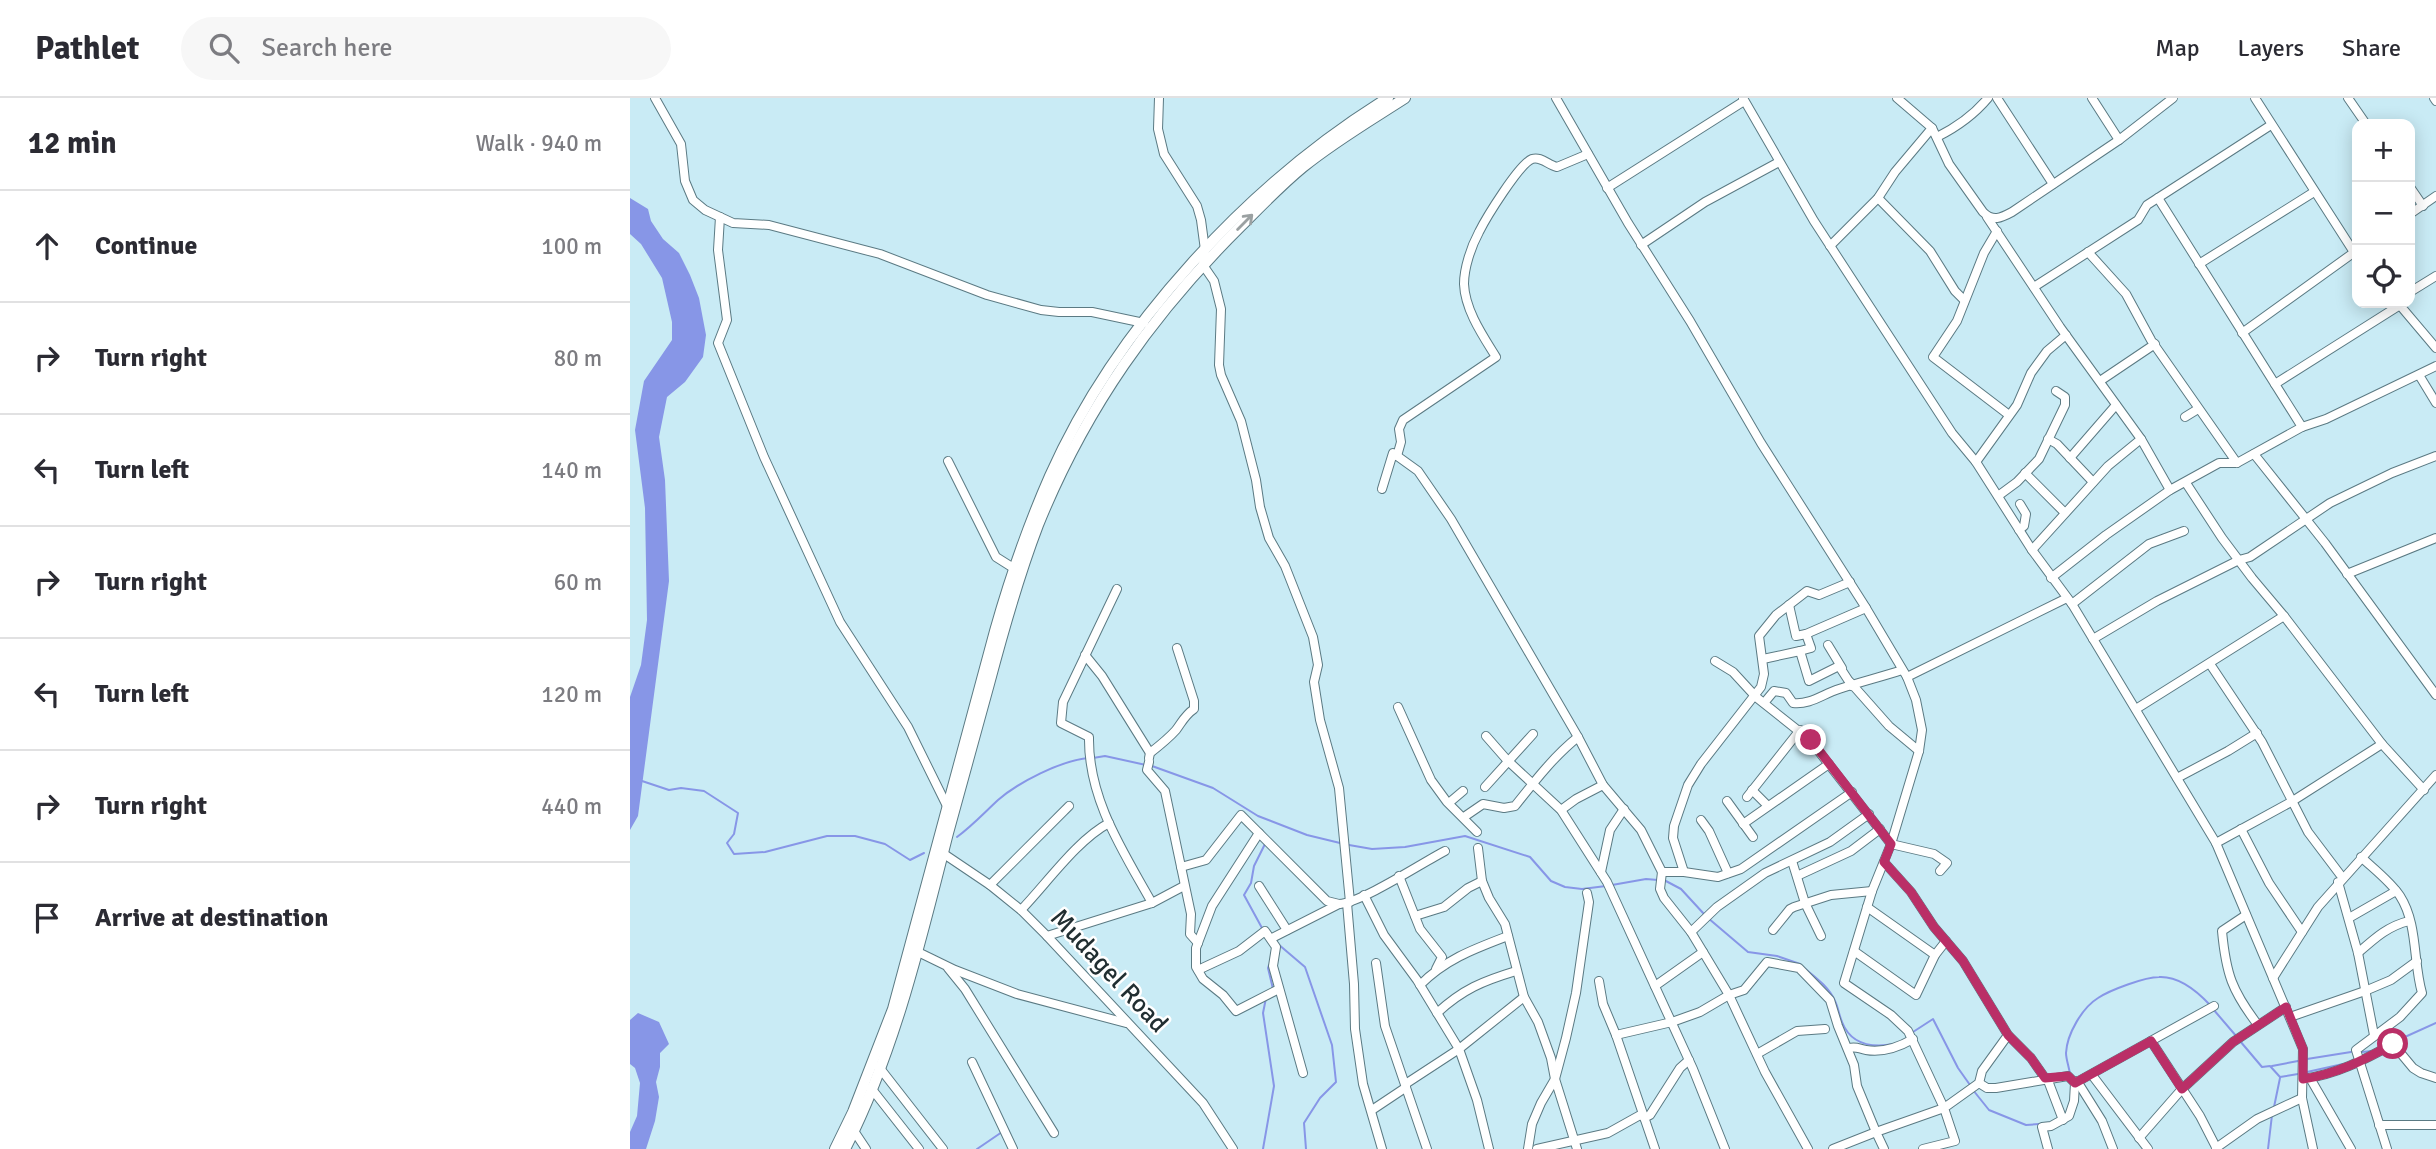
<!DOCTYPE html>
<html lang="en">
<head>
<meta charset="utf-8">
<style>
  body { margin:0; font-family:Signika,sans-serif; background:#f7f7f7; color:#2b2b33 }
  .controls { position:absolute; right:21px; top:21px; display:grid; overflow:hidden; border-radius:14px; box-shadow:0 4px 18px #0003 }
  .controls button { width:63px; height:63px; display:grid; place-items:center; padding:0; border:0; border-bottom:2px solid #e1e1e2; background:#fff; color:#2b2b33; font:35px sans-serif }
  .stop { position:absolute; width:21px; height:21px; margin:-16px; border:5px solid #ba2f67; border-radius:50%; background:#fff }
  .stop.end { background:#ba2f67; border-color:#fff; box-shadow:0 2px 7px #0008 }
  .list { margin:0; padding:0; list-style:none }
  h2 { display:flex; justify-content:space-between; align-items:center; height:91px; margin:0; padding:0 28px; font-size:30px }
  h2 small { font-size:23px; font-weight:400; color:#7c7c81 }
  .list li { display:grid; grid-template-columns:46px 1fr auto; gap:21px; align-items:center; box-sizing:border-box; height:112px; padding:0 28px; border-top:2px solid #e1e1e2 }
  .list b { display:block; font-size:26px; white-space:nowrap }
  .list em { font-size:23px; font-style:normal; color:#7c7c81 }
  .icon { flex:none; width:38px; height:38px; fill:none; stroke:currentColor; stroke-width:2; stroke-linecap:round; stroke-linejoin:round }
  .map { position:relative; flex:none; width:1806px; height:1051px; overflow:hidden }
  header { display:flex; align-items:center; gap:42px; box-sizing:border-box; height:98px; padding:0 35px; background:#fff; border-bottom:2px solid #e1e1e2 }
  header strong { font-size:33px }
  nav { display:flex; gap:38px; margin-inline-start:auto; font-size:24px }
  .search { width:490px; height:63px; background:#f7f7f7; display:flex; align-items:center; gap:18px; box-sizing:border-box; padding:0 24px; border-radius:38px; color:#7c7c81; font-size:26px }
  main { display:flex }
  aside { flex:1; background:#fff }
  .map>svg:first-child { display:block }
</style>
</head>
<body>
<header>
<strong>Pathlet</strong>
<div class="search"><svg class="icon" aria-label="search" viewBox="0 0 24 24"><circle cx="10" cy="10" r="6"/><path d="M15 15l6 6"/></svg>Search here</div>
<nav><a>Map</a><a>Layers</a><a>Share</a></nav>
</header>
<main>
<aside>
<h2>12 min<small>Walk · 940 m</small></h2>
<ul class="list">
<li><svg class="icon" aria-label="ahead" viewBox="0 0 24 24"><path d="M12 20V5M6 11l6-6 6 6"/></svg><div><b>Continue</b></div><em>100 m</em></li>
<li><svg class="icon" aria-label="right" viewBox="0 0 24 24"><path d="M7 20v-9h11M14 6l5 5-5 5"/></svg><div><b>Turn right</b></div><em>80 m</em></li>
<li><svg class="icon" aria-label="left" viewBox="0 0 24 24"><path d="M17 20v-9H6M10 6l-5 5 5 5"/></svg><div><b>Turn left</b></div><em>140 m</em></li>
<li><svg class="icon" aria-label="right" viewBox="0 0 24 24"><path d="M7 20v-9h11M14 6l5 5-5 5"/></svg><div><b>Turn right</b></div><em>60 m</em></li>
<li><svg class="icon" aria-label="left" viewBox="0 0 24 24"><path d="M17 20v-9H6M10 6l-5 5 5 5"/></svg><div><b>Turn left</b></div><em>120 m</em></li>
<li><svg class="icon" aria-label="right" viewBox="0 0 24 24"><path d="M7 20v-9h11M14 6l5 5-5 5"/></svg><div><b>Turn right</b></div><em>440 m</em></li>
<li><svg class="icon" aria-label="arrive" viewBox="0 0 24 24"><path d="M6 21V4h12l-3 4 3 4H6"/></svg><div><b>Arrive at destination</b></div></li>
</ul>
</aside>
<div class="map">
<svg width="1806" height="1051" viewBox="0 0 1806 1051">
  <rect width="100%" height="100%" fill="#c9ebf5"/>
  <g fill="#8796e7">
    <polygon points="0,100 18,111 21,123 33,141 49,155 60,177 69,200 76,237 73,259 55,284 37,299 29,339 35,382 39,483 8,718 0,732 0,599 11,567 17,522 15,410 5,332 14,283 42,242 42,224 32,180 11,146 0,136"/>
    <polygon points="8,915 29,924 39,946 30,955 30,969 26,984 29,999 25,1023 16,1051 0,1051 0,1034 7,1018 10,985 5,970 0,966 0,922"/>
  </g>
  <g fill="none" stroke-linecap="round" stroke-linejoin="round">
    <g stroke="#8796e7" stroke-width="2">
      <polyline points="463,660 475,658 516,667"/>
      <polyline points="522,668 583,690 628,718 677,737 710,745"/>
      <polyline points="12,683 39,692 51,690 74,693 108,715 104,736 97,745 104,756 135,754 197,738 225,738 255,746 280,762 294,755"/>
      <path d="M327,739C342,728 354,715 368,702C389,684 430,663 458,660"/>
      <polyline points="719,747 742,751 775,749 835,738 900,759 921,783 935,789 952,791 976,788"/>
      <polyline points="1034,782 1051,791 1074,816"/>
      <polyline points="982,787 1016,781 1028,782"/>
      <polyline points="1078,820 1118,854 1147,858 1170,866"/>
      <polyline points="632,830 614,797 621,785 624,768 635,746"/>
      <polyline points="648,846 675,869 702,947 706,984 690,1000 674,1025 676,1051"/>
      <polyline points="639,867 638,870 643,891"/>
      <path d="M1174,870C1185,879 1199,889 1205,903C1208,909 1209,917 1212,924C1221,947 1242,950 1264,946"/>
      <polyline points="1583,911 1607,939"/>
      <polyline points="1283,934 1303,921 1328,970 1340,987"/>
      <polyline points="1610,943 1632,969 1640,968 1650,979 1668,976"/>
      <polyline points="1766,943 1806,925"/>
      <polyline points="1732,954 1742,953"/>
      <polyline points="1677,961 1721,954"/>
      <polyline points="1642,968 1668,963"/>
      <polyline points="1677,974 1713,966"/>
      <path d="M1440,976C1439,969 1436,961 1436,955C1437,936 1452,910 1468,900C1480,892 1515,879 1529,879C1549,878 1567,893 1580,907"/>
      <polyline points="1343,992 1359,1012 1396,1027 1409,1026"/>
      <polyline points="1644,1009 1650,980"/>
      <polyline points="347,1051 372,1034"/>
      <polyline points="633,1051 644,988 633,915 636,900"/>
      <polyline points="1638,1051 1642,1017"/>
    </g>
    <defs>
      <g id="minor">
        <polyline points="25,0 51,46 55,83 63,102 75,112 103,125 139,127 250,156 357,197 411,212 429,214 462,214 514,225"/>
        <polyline points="529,0 528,31 534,56 567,108 571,122 575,152 573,167 584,183 591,211 589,267 591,277 611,323 626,382 630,409 639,440 655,468 683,539 688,567 684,584 690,622 709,690 720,804"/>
        <polyline points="926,0 998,125 1060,223 1131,345 1236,510 1277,579 1286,602 1292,632 1289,653 1261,746 1242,793 1214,885 1261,917 1278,933 1314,1010 1246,1034 1254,1051"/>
        <polyline points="1113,0 1184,123 1322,335 1346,364 1402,452 1442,506 1586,745 1673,951 1672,1000 1683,1051"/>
        <path d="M1267,0L1302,30L1319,66L1353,114C1363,124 1371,120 1382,114L1489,42L1543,0"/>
        <polyline points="1367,0 1423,86"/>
        <polyline points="1462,0 1489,42"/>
        <polyline points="1625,0 1727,159"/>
        <polyline points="1718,0 1736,26"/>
        <polyline points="1804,0 1806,3"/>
        <path d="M1307,39C1327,29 1343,18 1358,0"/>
        <polyline points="1780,89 1793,108"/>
        <polyline points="977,90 1114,3"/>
        <polyline points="1248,100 1300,153 1325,193 1334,202"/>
        <polyline points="1528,100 1672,329"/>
        <polyline points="1780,116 1806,98"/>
        <polyline points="90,119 88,152 97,222 88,245 134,359 210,524 278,629 317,708"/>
        <polyline points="1357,119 1430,229 1511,341 1540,392"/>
        <polyline points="1367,133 1354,155 1327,223 1303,259 1379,317"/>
        <polyline points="1011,147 1075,104 1149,64"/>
        <polyline points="1200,148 1248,100 1265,74 1302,30"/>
        <polyline points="1458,154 1496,196 1521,242 1607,365"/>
        <polyline points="1569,166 1684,94"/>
        <polyline points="1404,189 1508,122 1517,107 1641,27"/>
        <polyline points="1780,194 1806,178"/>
        <polyline points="1768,205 1806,250"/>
        <polyline points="1612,235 1726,153"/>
        <polyline points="1789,277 1806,305"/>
        <polyline points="1470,283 1525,246"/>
        <polyline points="1645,286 1770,207"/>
        <polyline points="1555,319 1568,311"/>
        <polyline points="1418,341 1427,346 1463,384"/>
        <polyline points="1624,356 1695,445 1806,597"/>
        <path d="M767,358L771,344L769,331L773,322L866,259C853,238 835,212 834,186C834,170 841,149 849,134C856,120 889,66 902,61C911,58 918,67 927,69L958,56"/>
        <polyline points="1440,360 1486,307"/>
        <polyline points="318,363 366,459 385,471"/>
        <polyline points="1346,364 1387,307 1401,275 1417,253 1436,237"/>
        <polyline points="1395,375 1435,415"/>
        <polyline points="1556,385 1592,440 1622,480 1654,518 1752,646 1794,692"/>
        <polyline points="752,391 763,355 788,373 821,421 948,639 973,687 1011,732 1032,774 1054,774 1088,779 1111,771 1222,694"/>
        <polyline points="1368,398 1387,384 1409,361 1435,307 1435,299 1426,293"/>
        <polyline points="1389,432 1394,428 1396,416 1390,406"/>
        <polyline points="1402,452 1478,368 1511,341"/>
        <polyline points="1717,476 1806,440"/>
        <polyline points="1421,480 1476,437 1540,392 1589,365 1607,365 1672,329 1696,321 1806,268"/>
        <path d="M487,491L433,604L431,625L459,639C458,701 493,753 522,805"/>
        <polyline points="1442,506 1519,446 1554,433"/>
        <polyline points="1159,507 1166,538 1176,536 1181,550 1170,553 1179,583 1209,568 1222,588"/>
        <polyline points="1176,536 1236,510"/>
        <polyline points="1463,541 1527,503 1609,462 1620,459 1700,405 1762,375 1806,358"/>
        <polyline points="1198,547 1212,570"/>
        <polyline points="455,557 472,578 520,655"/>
        <polyline points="1133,561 1170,553"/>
        <polyline points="1085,563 1103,574 1126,599 1180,642 1261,746 1304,756 1317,765 1310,773"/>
        <polyline points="1580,566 1632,644 1678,734 1712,779"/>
        <polyline points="1277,579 1437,500"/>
        <polyline points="1220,584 1259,628 1289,653"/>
        <path d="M1134,605L1144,593L1156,595L1163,605C1180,607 1193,596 1209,591C1230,584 1251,579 1272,572"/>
        <polyline points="768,609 801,682 817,704 847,734"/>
        <polyline points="1506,611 1654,518"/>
        <polyline points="856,638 877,662 931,712 977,784 1063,971 1095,1051"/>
        <path d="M519,660L520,655C529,648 538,641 546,632C552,624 555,617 564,611V603L547,550"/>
        <polyline points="519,664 517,672 535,693 561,816 560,836 568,845"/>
        <polyline points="1547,680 1598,653 1627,635"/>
        <polyline points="855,689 903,636"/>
        <polyline points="1122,692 1138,708"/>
        <polyline points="1117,699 1170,632"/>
        <polyline points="1097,703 1123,739"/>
        <polyline points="820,704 833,693"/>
        <polyline points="931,712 946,701 973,687"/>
        <path d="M834,719L853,706L874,710L885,708C904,684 924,658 948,639"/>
        <polyline points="1071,722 1079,733 1098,775"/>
        <polyline points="1113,726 1199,666"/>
        <polyline points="1611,731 1639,785 1672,834"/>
        <polyline points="629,735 582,808 566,850 566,869 573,881 593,897 606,913 649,891"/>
        <polyline points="1586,745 1661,704 1752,646"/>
        <polyline points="848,750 852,783 859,800 875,826 894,899 908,924 921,960 925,981 947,1051"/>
        <polyline points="310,759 314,756 360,787 391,812 417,838 573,1005 603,1051"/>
        <path d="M1731,759C1744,771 1761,784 1770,798C1788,826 1783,864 1792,895L1770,919L1726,952L1757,1051"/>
        <polyline points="1162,763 1175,805 1191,838"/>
        <polyline points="1254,764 1281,794 1304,829 1333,863 1378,937 1401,960 1415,980"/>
        <polyline points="551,769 576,762 611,717 697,803 709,806"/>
        <polyline points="971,774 980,732 994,711"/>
        <polyline points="1032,774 1030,791 1034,800 1061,834 1099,897 1135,974 1178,1051"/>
        <polyline points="1054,774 1043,740 1044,728 1058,687 1071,666 1131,589 1134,576 1129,538 1146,517 1177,493 1189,497 1220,484"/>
        <polyline points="769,778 790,831 812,859 806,871"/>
        <polyline points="1167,778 1221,753 1250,731"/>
        <polyline points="1708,784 1728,855 1744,937"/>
        <polyline points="360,787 439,708"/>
        <polyline points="629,788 657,832"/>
        <polyline points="734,797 754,837 787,882 829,951 847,1002 859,1051"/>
        <polyline points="717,805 724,886 725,931 733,986 752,1051"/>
        <polyline points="1237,809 1305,857"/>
        <path d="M391,812C417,785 447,742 479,725"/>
        <path d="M1616,817L1592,833C1596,876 1602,893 1628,927"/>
        <polyline points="785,818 814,809 838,790 852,783"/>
        <polyline points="1719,820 1766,793"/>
        <polyline points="1143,832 1160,811 1164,809 1201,797 1242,793"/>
        <polyline points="1061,834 1087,809 1135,775 1200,744 1239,716"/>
        <polyline points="417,838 522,805 554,788"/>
        <path d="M642,840L709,806C733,804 790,766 815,753"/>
        <polyline points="1224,853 1286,897 1305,857 1316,843"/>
        <polyline points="288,854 325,872 387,896 496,925"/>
        <path d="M1728,855C1745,840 1758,828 1779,823"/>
        <polyline points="746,865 755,928 797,1051"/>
        <polyline points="318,870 335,891 424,1035"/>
        <polyline points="568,872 609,853 635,833 646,849 643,868 673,975"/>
        <polyline points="1643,880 1688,809 1806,677"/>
        <polyline points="969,883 973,906 986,937 1025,1051"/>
        <path d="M790,887C816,861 844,851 878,838"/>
        <polyline points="1025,888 1073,854"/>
        <path d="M807,915C833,891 853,883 886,873"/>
        <polyline points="1660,919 1735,893 1761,882 1787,863"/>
        <polyline points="986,937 1042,924 1070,914 1099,897 1114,892 1137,864 1169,870 1200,902 1208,928 1224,967 1227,988 1246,1034 1203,1051"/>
        <polyline points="1521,943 1570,1018 1587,1051"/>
        <path d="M1219,950C1227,948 1229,951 1236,952C1253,955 1269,949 1283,941"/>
        <polyline points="1127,956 1167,933 1195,931"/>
        <polyline points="342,964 383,1051"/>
        <polyline points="249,969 313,1051"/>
        <polyline points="1462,977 1518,1051"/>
        <polyline points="1417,980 1433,1022"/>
        <polyline points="1680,980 1721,1051"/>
        <path d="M1673,981C1707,976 1734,962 1763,946L1783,970L1791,975L1806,980"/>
        <polyline points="1447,983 1472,1023 1483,1051"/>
        <polyline points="1349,985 1357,990 1366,990 1438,978 1445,985"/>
        <polyline points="1445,985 1584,908"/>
        <polyline points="241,990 289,1051"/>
        <polyline points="742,1012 775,990 777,985 829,951 894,899"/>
        <polyline points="1014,1020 1020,1017 1050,970 1059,962"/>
        <polyline points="1749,1027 1806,1027"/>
        <polyline points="224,1033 236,1051"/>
        <polyline points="1509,1040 1552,991 1603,944 1656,909"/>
        <polyline points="1586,1050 1627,1021 1672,1000"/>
        <polyline points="898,1051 902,1026 911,1005 925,981 936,940 946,895 959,804 957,795"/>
        <polyline points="907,1051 978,1035 1012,1016"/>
        <polyline points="1293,1051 1325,1043 1314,1010 1349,985 1352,973 1378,937"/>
        <polyline points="1418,1051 1412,1029 1421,1028 1439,1018 1444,1003 1445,985"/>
      </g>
      <g id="major">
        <path d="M205,1051L223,1014L263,911L365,533C380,480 398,428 420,378C486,229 620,85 758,0"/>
        <path d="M215,1051C265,953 291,841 318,735C332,685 345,636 359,586C373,533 388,479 408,427C455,311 522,216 611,128C631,108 651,87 673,69C705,43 741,22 775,0"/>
      </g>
    </defs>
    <use href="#minor" stroke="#5b7a83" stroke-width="10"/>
    <use href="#major" stroke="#5b7a83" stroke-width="12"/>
    <use href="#minor" stroke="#fff" stroke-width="8"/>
    <use href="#major" stroke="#fff" stroke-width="10"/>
  </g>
  <defs><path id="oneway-shaft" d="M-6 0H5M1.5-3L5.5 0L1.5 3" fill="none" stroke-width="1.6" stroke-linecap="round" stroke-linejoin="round" transform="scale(1.75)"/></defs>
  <use stroke="#9ba1a2" href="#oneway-shaft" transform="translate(615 124) rotate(-45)"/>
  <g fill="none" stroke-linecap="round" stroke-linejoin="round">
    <path stroke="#ba2f67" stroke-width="9" d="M1181,642L1261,746L1254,764L1281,794L1304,829L1333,863L1378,937L1401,960L1415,980L1438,978L1445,985L1521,943L1552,991L1603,944L1656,909L1673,951V981C1707,976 1734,962 1763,946"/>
  </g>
  <g text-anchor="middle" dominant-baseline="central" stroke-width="5" stroke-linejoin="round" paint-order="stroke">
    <g font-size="26" fill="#212e31" stroke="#fff">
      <text transform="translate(479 873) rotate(47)">Mudagel Road</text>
    </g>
  </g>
</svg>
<div class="controls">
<button>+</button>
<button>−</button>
<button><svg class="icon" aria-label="locate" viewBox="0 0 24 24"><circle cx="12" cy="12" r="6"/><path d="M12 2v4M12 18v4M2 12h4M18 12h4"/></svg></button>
</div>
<div class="stop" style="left:1763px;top:946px"></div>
<div class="stop end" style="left:1181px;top:642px"></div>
</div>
</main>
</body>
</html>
